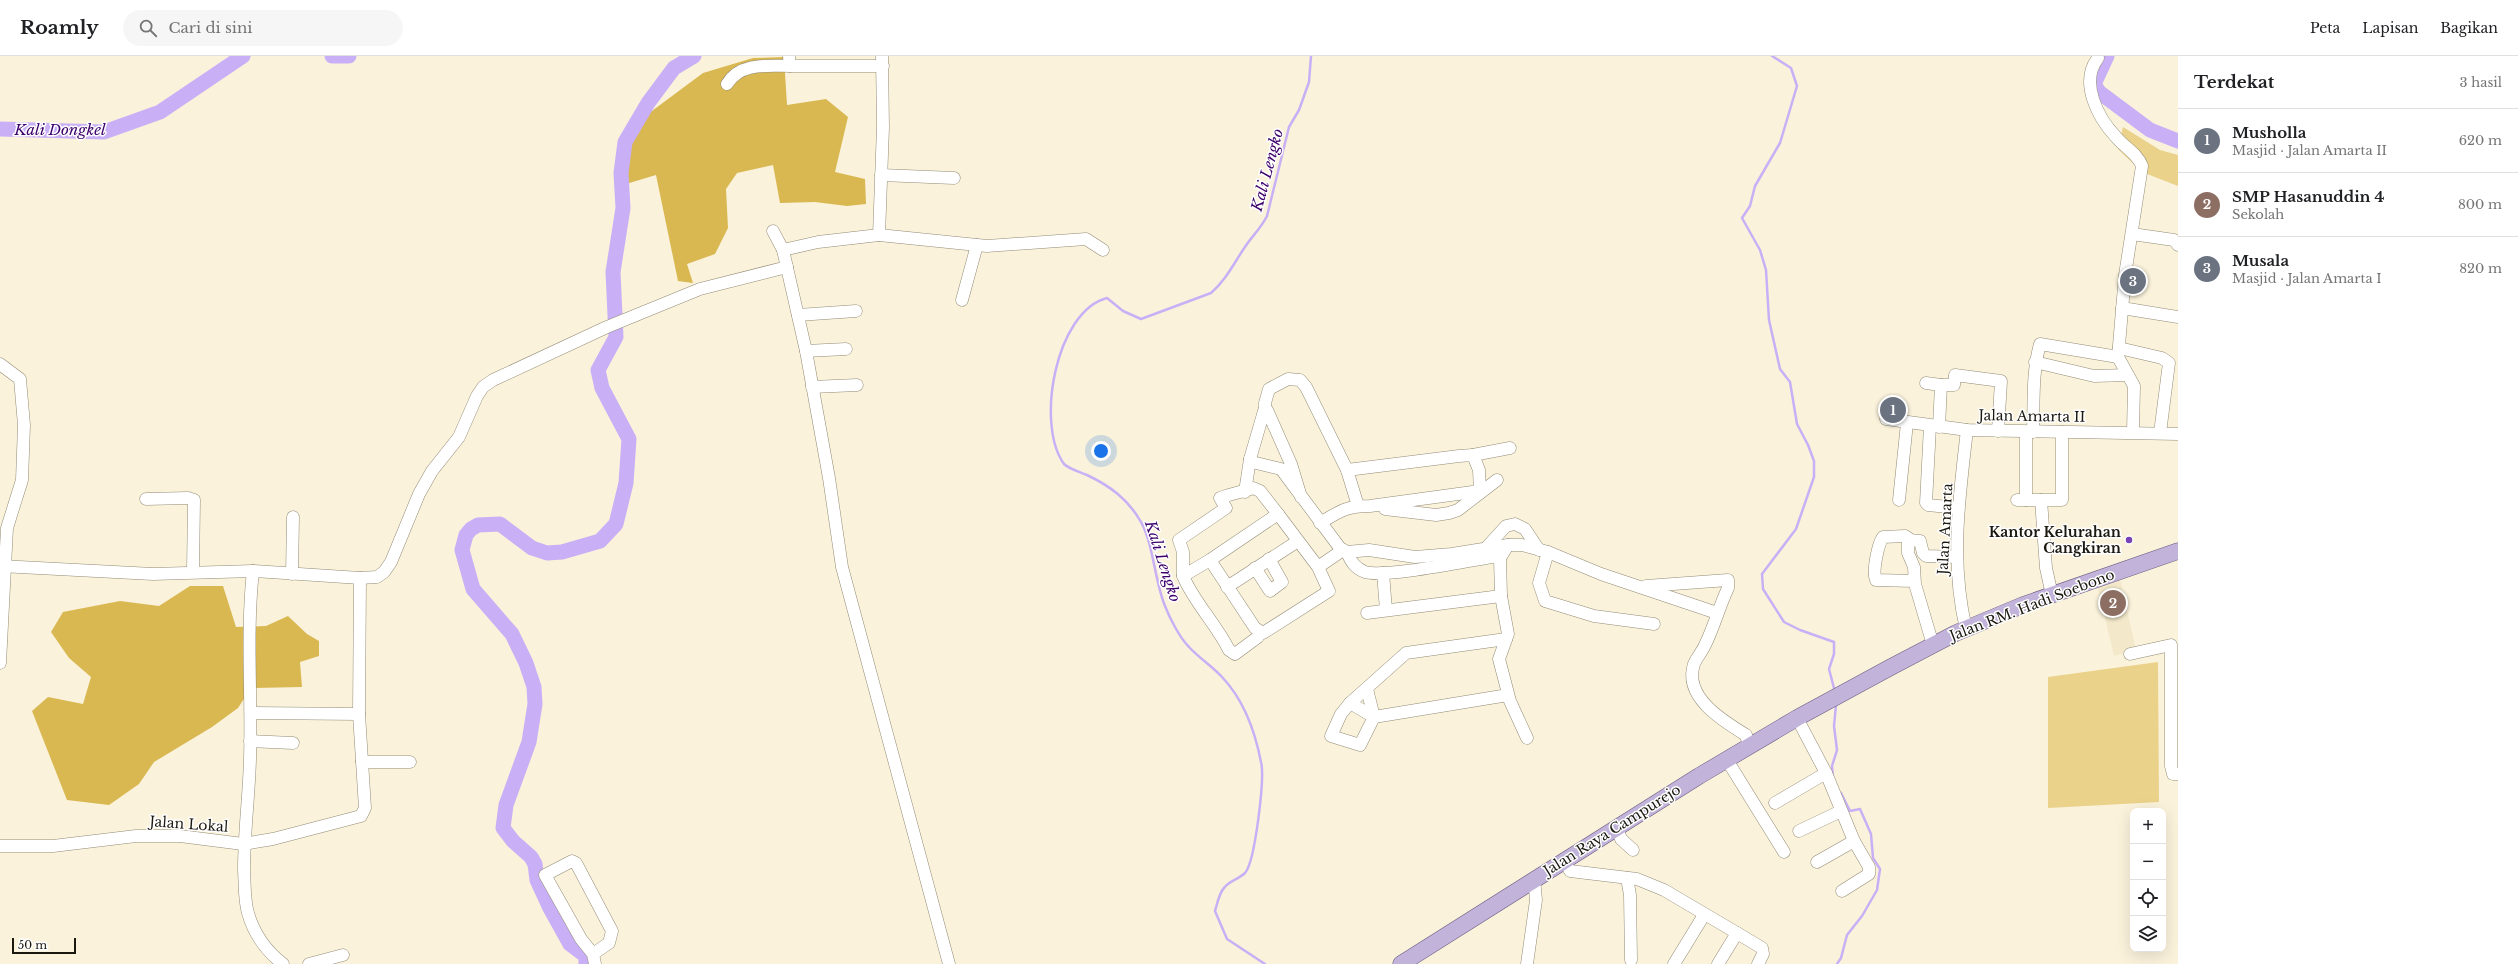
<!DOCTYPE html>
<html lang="id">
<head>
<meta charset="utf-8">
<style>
  body { margin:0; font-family:"Libre Baskerville",serif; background:#f6f6f6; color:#202124 }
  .controls { position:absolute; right:12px; bottom:12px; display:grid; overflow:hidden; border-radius:8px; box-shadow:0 4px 16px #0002 }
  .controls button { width:36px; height:36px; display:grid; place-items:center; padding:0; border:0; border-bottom:1px solid #e0e0e0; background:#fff; color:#202124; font:20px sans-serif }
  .scale { position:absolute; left:12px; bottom:10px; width:64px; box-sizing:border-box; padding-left:4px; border:2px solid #1b1810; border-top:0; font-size:11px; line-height:14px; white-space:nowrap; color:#1b1810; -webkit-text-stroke:3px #fff; paint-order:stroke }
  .you { position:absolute; left:1101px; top:395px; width:14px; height:14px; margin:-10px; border:3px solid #fff; border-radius:50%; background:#1a73e8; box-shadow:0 0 0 6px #1a73e833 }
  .badge { display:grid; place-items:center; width:26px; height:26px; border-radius:50%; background:#0b8043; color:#fff; font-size:13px; font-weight:700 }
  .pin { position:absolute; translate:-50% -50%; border:2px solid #fff; box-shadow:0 1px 4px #0006 }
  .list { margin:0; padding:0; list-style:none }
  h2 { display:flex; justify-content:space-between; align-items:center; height:52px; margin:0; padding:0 16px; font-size:17px }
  h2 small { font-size:13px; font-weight:400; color:#757577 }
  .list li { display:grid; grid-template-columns:26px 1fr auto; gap:12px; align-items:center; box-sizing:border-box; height:64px; padding:0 16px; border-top:1px solid #e0e0e0 }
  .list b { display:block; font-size:15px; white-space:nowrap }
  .list p { margin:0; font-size:13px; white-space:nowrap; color:#757577 }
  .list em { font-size:13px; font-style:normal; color:#757577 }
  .icon { flex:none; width:22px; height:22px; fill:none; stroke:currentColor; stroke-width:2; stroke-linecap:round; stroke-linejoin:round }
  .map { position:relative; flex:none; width:2178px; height:908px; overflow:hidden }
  header { display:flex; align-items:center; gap:24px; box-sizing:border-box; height:56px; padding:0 20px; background:#fff; border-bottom:1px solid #e0e0e0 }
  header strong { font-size:19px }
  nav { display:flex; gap:22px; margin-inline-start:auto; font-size:14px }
  .search { width:280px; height:36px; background:#f6f6f6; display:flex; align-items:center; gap:10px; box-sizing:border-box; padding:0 14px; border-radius:22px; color:#757577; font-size:15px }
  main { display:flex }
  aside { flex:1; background:#fff }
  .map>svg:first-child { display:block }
</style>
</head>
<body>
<header>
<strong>Roamly</strong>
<div class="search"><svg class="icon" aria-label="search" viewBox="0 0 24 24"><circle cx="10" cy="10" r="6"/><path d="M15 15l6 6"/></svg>Cari di sini</div>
<nav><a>Peta</a><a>Lapisan</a><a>Bagikan</a></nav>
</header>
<main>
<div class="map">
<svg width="2178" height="908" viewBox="0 0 2178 908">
  <rect width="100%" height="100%" fill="#faf2db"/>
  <polygon fill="#f3e9ca" points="2120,523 2136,594 2114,600 2097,528"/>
  <g fill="#ead28b">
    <polygon points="2123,71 2160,94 2178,99 2178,130 2142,116 2118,93"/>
    <polygon points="2158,606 2159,746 2048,752 2048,621"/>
  </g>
  <g fill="#d9b851">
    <polygon points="784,1 787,49 826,43 848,61 835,116 865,123 866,148 847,150 815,146 780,147 773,109 737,117 726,133 728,172 715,198 687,208 693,227 678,225 656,119 616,131 625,75 703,17 753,2"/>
    <polygon points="190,530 223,530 236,571 266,570 288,560 307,578 319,585 319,600 300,606 302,631 251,632 238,652 212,671 154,706 139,728 109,749 67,744 32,655 48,641 83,648 91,621 69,602 51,576 63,556 120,545 159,550"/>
  </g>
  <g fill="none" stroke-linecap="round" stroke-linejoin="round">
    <g stroke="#c9b0f6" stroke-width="2.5">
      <polyline points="1772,0 1791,12 1797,30 1780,87 1755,130 1750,150 1742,162 1760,194 1766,214 1769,264 1780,313 1790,326 1797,368 1808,389 1814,405 1814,421 1796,473 1762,518 1763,533 1784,566 1800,574 1834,586 1834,598 1829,613 1835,636"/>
      <polyline points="1833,720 1832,710 1837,694 1834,670 1836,649"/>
      <path d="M1265,908L1227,883L1215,855C1217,849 1219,837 1224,832C1229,825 1239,823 1245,817C1255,806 1265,722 1261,706C1255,675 1244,644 1222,621C1212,610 1199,602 1189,591C1180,582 1170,563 1165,550C1155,527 1153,486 1141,466C1128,443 1110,430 1087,419C1080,416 1069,413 1064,408C1035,368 1056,255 1107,242L1123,255L1141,263L1211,237C1227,223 1235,205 1247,188C1254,178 1261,172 1267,160L1289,71L1299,54L1309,26L1311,0"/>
      <polyline points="1837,908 1841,902 1847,879 1862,860 1877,834 1880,813 1873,802 1871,778 1860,753 1850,755 1841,737"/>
    </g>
    <g stroke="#c9b0f6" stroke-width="15">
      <polyline points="332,0 349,0"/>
      <polyline points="2107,0 2094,28 2099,36 2150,74 2178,85"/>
      <polyline points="0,73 104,76 160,56 243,0"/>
      <polyline points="586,908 586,900 570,888 550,852 537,824 535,808 531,801 513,785 503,772 506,749 529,686 535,648 534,631 526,607 512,578 473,533 462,494 466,479 471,473 478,469 500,468 532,492 547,497 562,496 600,485 616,468 626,427 629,383 602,332 598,314 616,281 613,216 623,152 621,117 625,86 648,47 674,12 694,0"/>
    </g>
    <defs>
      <g id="minor">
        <polyline points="882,0 883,71 879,179 818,186 783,194 806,295 829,422 842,511 949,908"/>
        <path d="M2098,2C2079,26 2098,62 2116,81C2124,91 2138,98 2142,110L2125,219L2118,301L2134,330L2133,376"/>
        <polyline points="790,10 883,10"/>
        <path d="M727,28C740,6 768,10 790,10L789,0"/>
        <polyline points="881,119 954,122"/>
        <polyline points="773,175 783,194"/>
        <polyline points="2132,178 2174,184 2178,189"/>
        <polyline points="879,179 987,190 1086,183 1103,194"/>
        <polyline points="962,244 977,189"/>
        <polyline points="2122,252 2178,261"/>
        <polyline points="798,259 856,255"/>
        <polyline points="2119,292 2162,302 2169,307 2160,377"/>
        <polyline points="806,295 846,293"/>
        <polyline points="2035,306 2094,320 2128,319"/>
        <polyline points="0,308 20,323 24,369 22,424 7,472 0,607"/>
        <polyline points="1926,327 1941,329"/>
        <polyline points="812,331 857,329"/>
        <polyline points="1265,355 1265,347 1269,333 1288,323 1300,324 1306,331 1347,414"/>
        <polyline points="1886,363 1967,374 2178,378"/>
        <polyline points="1930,370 1926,447 1928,449 1958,452"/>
        <polyline points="1939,371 1941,329 1954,329 1955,319 2001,325 1998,375"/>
        <path d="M2033,376C2034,345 2032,317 2040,288L2118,301"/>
        <polyline points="1473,399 1510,392"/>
        <polyline points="1245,436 1250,403"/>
        <polyline points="1301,441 1291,408 1267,354 1264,355 1250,403 1252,406 1281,413 1340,492 1347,496 1369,494 1415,501 1452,498 1508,489 1522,489 1548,496 1601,518 1717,557"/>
        <polyline points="146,443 188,442 194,444 193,516"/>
        <polyline points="1899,444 1907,367"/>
        <polyline points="2017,444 2062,444 2062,376"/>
        <polyline points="2026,444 2026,376"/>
        <polyline points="2041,444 2046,512 2052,539"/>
        <polyline points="1385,453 1436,459 1449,457 1458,454 1497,424"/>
        <path d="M1320,467C1340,455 1346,450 1370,450L1480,435L1479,414L1473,399L1459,400L1347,414L1358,450"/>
        <polyline points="1909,484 1920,485 1923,497 1926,500 1957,501"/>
        <polyline points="1486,492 1506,470 1515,468 1525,473 1539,494"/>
        <path d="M1347,496C1351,506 1355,512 1365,516C1386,522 1466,505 1492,501L1500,502L1508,489"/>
        <polyline points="1548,496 1539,527 1545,545 1594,560 1654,568"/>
        <path d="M1210,504L1183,520V496L1179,484L1226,452L1220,442C1223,440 1246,435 1253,432L1260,435L1278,458"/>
        <polyline points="0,510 153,518 253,515 360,522 377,521 384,516 391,506 419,438 432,415 459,381 477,340 483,331 493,324 607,271 700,233 787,211"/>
        <polyline points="1318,511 1278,458 1210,504 1255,572 1263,577 1329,535 1318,511 1343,494"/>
        <polyline points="1255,512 1270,535 1282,526 1269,503"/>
        <path d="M253,515C246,578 252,640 250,703C249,741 244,776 244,814C245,829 244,843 248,857C254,878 265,894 283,908"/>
        <polyline points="1383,517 1386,554"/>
        <polyline points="292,518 293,461"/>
        <path d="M1183,520C1194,546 1216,568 1229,594L1235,598L1258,581L1259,576"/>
        <path d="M1914,525L1876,524C1872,516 1878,488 1883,481L1905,480L1908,482V497L1914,511L1915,528L1933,589"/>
        <path d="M1646,530L1728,524V532C1719,551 1714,571 1705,589C1702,596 1697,601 1694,608C1683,641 1723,665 1746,679L1749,690"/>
        <polyline points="1227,531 1298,485"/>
        <polyline points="1501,540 1508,578 1499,603 1510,645 1527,682"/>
        <polyline points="1367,557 1501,540 1500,502"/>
        <path d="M1966,573C1950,505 1959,443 1967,374"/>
        <polyline points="2130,598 2171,589 2171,710 2173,718 2178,718"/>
        <polyline points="1367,633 1374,661 1360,689 1331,680 1341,658 1350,647 1406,597 1506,583"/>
        <polyline points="1350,647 1374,661 1508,639"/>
        <polyline points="251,657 359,658"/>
        <polyline points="1797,662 1826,717 1854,785 1869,811 1869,818 1842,835"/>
        <polyline points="250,685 293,687"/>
        <polyline points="1727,704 1784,796"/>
        <polyline points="362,706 410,706"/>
        <polyline points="1775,747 1826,717"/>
        <polyline points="1617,772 1621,783 1633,794"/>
        <polyline points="1799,775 1841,755"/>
        <polyline points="0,790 53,790 136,780 180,780 243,788 273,783 361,760 365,752 359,658 360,522"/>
        <polyline points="1564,804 1570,815 1637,823 1664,834 1737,877 1718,908"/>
        <polyline points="1817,806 1854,785"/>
        <polyline points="1627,822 1630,839 1631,904"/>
        <polyline points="1737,877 1762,892 1763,898 1758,908"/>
        <polyline points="593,898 609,887 612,875 576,807 572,805 545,819 581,883 593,898 595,908"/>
        <polyline points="309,908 343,899"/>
        <polyline points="1527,908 1536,844 1534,822"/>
        <polyline points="1674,908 1704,859"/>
      </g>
      <polyline id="major" points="1401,908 1699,720 1797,662 1891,611 1956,577 2023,549 2178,495"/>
    </defs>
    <use href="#minor" stroke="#938b76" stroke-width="13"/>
    <use href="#major" stroke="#6c5c82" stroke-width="17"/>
    <use href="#minor" stroke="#fff" stroke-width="12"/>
    <use href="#major" stroke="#c1b3d9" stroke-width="16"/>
  </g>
  <circle fill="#7742b8" stroke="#fff" stroke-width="1.5" cx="2129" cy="484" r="4"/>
  <g text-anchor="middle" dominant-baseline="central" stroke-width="3" stroke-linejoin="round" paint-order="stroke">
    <g font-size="14" fill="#1b1810" stroke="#fff">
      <text transform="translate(2032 360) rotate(1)">Jalan Amarta II</text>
      <text transform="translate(1945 473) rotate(-87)">Jalan Amarta</text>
      <text transform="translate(2032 549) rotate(-21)">Jalan RM. Hadi Soebono</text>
      <text transform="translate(189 768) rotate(4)">Jalan Lokal</text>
      <text transform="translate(1612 774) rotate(-32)">Jalan Raya Campurejo</text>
    </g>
    <g font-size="14" font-weight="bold" fill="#1b1810" stroke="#fff" text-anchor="end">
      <text x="2121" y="476">Kantor Kelurahan<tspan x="2121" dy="16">Cangkiran</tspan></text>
    </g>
    <g font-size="15" font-style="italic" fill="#3c006c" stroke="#fff">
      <text x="60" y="73">Kali Dongkel</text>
      <text transform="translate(1267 114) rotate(-75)">Kali Lengko</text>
      <text transform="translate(1163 505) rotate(72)">Kali Lengko</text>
    </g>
  </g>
</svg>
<div class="controls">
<button>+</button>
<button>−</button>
<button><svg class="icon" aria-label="locate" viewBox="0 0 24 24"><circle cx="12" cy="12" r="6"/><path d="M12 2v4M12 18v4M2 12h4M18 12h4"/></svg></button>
<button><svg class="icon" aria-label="layers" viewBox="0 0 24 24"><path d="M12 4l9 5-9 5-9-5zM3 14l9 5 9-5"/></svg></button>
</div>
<div class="scale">50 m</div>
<div class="you"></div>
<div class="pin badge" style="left:1893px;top:354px;background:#6b7280">1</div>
<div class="pin badge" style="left:2113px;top:547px;background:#8d6e63">2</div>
<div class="pin badge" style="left:2133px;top:225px;background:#6b7280">3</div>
</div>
<aside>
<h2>Terdekat<small>3 hasil</small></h2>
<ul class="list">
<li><span class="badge" style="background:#6b7280">1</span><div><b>Musholla</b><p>Masjid · Jalan Amarta II</p></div><em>620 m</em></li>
<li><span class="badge" style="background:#8d6e63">2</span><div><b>SMP Hasanuddin 4</b><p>Sekolah</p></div><em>800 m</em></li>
<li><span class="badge" style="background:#6b7280">3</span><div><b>Musala</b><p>Masjid · Jalan Amarta I</p></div><em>820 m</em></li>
</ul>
</aside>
</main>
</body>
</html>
